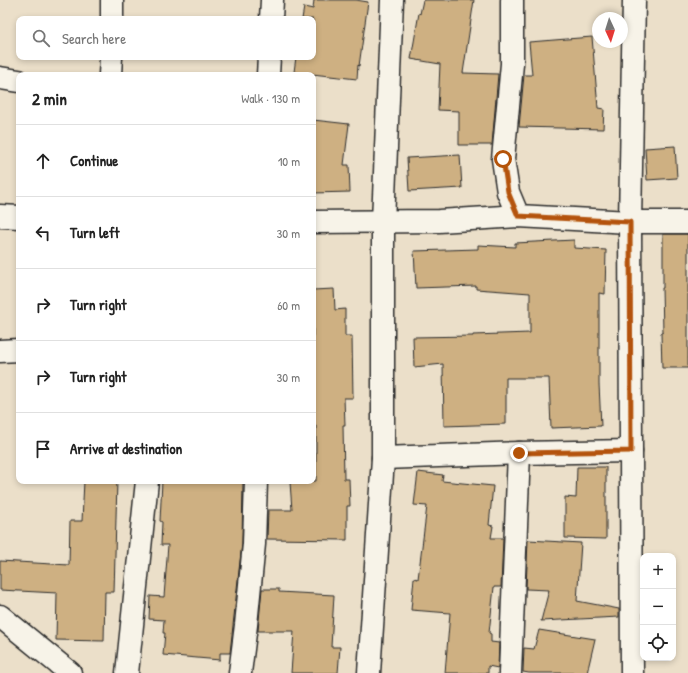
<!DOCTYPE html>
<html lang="en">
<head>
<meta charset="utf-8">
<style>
  body { margin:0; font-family:"Patrick Hand",sans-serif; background:#f2f2f2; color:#222 }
  .controls { position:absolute; right:12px; bottom:12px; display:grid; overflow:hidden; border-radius:8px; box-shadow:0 2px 6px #0003 }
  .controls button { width:36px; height:36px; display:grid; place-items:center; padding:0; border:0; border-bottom:1px solid #e0e0e0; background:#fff; color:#222; font:20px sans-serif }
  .compass { position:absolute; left:592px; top:12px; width:36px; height:36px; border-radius:50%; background:#fff; box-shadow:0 2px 6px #0003; rotate:176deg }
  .stop { position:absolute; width:12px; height:12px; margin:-9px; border:3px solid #b45309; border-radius:50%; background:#fff }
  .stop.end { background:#b45309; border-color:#fff; box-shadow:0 1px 4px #0008 }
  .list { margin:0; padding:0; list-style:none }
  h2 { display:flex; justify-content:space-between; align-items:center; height:52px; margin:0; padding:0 16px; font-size:17px }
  h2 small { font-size:13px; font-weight:400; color:#767676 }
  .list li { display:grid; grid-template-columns:26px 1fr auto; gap:12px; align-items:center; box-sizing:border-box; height:72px; padding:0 16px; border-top:1px solid #e0e0e0 }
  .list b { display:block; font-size:15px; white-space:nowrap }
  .list em { font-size:13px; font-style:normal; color:#767676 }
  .icon { flex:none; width:22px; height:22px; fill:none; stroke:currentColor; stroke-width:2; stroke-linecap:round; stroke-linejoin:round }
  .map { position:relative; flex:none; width:688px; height:673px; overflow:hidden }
  .search { position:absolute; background:#fff; box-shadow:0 2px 6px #0003; left:16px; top:16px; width:300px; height:44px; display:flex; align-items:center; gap:10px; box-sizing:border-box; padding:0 14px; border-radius:8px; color:#767676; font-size:15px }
  .panel { position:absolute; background:#fff; box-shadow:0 2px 6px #0003; left:16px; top:72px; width:300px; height:412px; border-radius:8px }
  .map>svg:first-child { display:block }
</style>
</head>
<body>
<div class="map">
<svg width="688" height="673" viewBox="0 0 688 673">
  <rect width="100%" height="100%" fill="#ebdfc9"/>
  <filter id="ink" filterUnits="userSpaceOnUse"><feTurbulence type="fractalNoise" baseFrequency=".025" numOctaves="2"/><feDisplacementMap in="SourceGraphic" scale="8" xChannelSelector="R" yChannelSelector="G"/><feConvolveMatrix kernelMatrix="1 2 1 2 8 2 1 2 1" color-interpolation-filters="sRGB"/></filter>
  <g filter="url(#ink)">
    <g fill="#ceb082" stroke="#2b2b2b">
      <polygon points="314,0 356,0 368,2 359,66 358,65 357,79 294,72 296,57 313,57 313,19 302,19 304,7 313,9"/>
      <polygon points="423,0 474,0 463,73 498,74 492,145 459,145 459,111 438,110 440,64 411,59 419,13 420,14"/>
      <polygon points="592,37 598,108 604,109 603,129 519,127 524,75 532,75 529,42"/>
      <polygon points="313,120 349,124 344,165 349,165 350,192 313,193"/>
      <polygon points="675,146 677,178 647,180 645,148"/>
      <polygon points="460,155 462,188 409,191 407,158"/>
      <polygon points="663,234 688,234 688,368 662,368 661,333 663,332 662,288 663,288"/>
      <polygon points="574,240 574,248 606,250 605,294 599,293 599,384 601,426 551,428 549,378 506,378 506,424 444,426 443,364 414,367 413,337 473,336 473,335 530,333 530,293 476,289 476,286 416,288 414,251 478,249 478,245 515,247 515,243"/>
      <polygon points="334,289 335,310 345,309 345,336 352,336 353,398 344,398 345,425 343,425 344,479 349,479 350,506 347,506 347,540 267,539 268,510 292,510 290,482 316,481 316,426 313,426 313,290"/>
      <polygon points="577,467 606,467 606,539 565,538 565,497 576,498"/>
      <polygon points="418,472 443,475 442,481 493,486 489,525 493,526 491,538 503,538 501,587 494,587 489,633 491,634 491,642 499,643 498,668 488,666 488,673 445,673 450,613 411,610 414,578 418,579 427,506 414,505"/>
      <polygon points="84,481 117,481 114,592 105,592 104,641 56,640 57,593 0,590 0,561 69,565 70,521 82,521"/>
      <polygon points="162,481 243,481 242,543 230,653 220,653 220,660 163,655 165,633 163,633 164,620 149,619 150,596 164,597 168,545 161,545 162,522 160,521"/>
      <polygon points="528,540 581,543 577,601 619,609 619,617 541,621 549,590 526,589"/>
      <polygon points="262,589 279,589 279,592 334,595 331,647 340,647 338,673 291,673 294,631 258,631"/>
      <polygon points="539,630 595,639 587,673 529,673 523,672 524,648 534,649"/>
    </g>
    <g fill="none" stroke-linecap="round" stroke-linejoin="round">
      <defs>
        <g id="minor">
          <polyline points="392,0 383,222 383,458 519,453 631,451"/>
          <polyline points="512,0 512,64 503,159 508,192 518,216"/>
          <polyline points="112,19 112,0"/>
          <polyline points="271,19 272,0"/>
          <polyline points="110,75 111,57"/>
          <polyline points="268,75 269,57"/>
          <polyline points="0,78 19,81"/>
          <polyline points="0,216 19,217"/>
          <polyline points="313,222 439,221 518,216 630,222 688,222"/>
          <polyline points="0,351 19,350"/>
          <polyline points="0,616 70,673"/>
          <polyline points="127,673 147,481"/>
          <polyline points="240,673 246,625 254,544 256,481"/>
          <polyline points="369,673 383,458"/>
          <polyline points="510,673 519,453"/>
          <polyline points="632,673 630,222 634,0"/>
        </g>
      </defs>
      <use href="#minor" stroke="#2b2b2b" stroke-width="25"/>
      <use href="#minor" stroke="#f7f3e8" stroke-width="22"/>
    </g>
  </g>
  <g fill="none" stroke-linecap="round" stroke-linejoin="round" filter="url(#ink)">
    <polyline stroke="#b45309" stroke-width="5" points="503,159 508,192 518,216 630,222 631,451 519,453"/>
  </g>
</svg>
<div class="controls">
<button>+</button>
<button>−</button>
<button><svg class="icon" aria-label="locate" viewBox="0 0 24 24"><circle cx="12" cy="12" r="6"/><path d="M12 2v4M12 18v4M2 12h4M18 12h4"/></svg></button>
</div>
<svg class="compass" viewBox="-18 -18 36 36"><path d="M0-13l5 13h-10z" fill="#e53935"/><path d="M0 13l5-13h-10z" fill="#767676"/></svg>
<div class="stop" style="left:503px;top:159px"></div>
<div class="stop end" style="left:519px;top:453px"></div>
<div class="search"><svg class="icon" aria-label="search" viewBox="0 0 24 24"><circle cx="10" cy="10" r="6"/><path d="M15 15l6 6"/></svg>Search here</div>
<section class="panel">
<h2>2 min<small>Walk · 130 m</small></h2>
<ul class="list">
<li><svg class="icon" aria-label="ahead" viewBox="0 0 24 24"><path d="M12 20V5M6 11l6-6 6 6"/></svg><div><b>Continue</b></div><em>10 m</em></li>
<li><svg class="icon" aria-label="left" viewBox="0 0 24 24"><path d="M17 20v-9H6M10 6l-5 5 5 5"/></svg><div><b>Turn left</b></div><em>30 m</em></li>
<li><svg class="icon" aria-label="right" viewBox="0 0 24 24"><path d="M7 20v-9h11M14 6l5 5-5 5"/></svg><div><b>Turn right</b></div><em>60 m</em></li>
<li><svg class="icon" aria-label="right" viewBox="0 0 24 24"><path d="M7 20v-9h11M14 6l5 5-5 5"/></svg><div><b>Turn right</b></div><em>30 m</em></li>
<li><svg class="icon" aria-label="arrive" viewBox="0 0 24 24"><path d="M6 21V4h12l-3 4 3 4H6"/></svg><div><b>Arrive at destination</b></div></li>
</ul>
</section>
</div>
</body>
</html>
